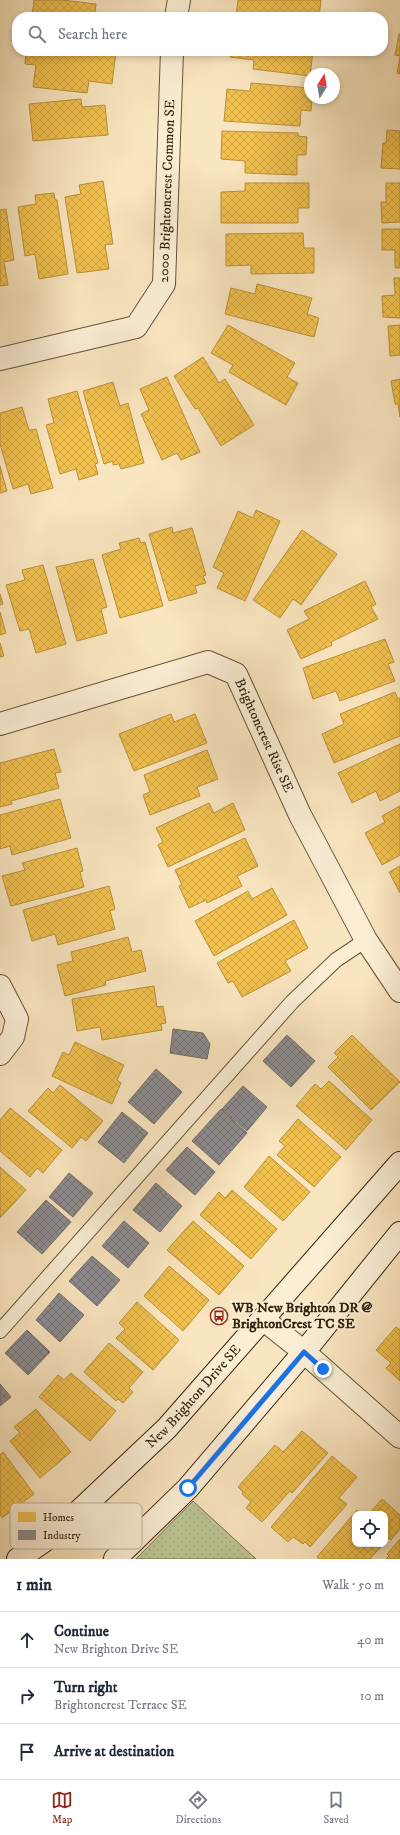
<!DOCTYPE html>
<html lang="en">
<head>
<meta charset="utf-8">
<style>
  body { margin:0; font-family:"IM FELL DW Pica",serif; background:#f6f6f7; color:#1f2937 }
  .controls { position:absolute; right:12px; bottom:12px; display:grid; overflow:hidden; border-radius:8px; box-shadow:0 2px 6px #0003 }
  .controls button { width:36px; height:36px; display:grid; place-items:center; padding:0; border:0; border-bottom:1px solid #e0e1e3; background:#fff; color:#1f2937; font:20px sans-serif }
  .compass { position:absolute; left:304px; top:68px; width:36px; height:36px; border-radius:50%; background:#fff; box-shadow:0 2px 6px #0003; rotate:11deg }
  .stop { position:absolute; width:12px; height:12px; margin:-9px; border:3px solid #1a73e8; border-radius:50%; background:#fff }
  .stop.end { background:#1a73e8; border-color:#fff; box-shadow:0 1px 4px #0008 }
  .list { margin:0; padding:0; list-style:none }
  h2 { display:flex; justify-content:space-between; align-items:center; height:52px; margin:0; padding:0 16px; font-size:17px }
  h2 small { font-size:13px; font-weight:400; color:#747a83 }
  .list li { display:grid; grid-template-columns:26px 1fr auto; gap:12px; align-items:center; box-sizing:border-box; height:56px; padding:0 16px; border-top:1px solid #e0e1e3 }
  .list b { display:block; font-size:15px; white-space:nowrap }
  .list p { margin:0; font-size:13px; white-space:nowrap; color:#747a83 }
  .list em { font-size:13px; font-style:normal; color:#747a83 }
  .icon { flex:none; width:22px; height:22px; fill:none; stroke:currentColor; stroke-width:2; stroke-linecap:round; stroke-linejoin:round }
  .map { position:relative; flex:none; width:400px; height:1559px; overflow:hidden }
  .search { position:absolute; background:#fff; box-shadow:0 2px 6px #0003; left:12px; right:12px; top:12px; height:44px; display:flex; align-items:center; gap:10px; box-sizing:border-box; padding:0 14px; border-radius:16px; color:#747a83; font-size:15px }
  .sheet { height:220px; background:#fff }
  nav { display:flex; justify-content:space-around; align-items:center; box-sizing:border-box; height:56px; border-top:1px solid #e0e1e3; background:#fff; font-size:11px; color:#747a83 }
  nav a { display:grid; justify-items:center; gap:2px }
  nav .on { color:#8f2418 }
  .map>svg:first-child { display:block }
</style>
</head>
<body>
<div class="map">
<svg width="400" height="1559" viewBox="0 0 400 1559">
  <defs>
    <pattern id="park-dots" width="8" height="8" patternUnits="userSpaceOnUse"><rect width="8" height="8" fill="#bcc592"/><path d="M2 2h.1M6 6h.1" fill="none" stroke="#a2a97d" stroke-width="1.8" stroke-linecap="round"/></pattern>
    <pattern id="homes-cross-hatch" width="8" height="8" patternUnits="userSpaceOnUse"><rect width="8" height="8" fill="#f2c14e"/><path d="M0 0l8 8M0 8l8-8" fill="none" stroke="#d0a643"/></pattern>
    <pattern id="industry-cross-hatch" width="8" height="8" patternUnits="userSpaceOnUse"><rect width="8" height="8" fill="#8d8d92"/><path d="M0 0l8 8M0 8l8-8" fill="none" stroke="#747376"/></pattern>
  </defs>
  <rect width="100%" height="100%" fill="#f9e5bf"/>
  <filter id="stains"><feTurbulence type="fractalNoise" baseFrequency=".005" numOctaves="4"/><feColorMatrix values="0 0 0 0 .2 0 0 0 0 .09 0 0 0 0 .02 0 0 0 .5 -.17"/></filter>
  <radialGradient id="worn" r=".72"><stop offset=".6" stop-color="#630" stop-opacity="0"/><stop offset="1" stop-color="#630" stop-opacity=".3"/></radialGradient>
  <polygon fill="url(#park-dots)" stroke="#787450" points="193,1501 256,1559 136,1559"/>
  <g fill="url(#homes-cross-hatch)" stroke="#b9913a">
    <polygon points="34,0 63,0 96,4 95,12 120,15 120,17 32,17"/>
    <polygon points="238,0 321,0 319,17 236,16"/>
    <polygon points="399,34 400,34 400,56 395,55"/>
    <polygon points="26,51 116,52 112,84 89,81 87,93 33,87 36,65 25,64"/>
    <polygon points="231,51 313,51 310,76 253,69 254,60 230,57"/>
    <polygon points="400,57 400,74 397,73"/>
    <polygon points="251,83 310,88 310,98 312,98 311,111 301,110 300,126 224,121 227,89 250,91"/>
    <polygon points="81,99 82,107 105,105 108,135 33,141 29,104"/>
    <polygon points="387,130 400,131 400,169 381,168 383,143 386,143"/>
    <polygon points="222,131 298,133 298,136 307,137 306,155 297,155 297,175 245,173 245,161 221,159"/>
    <polygon points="103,181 113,244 105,245 109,269 77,273 65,197 81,194 79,185"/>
    <polygon points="245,183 309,183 309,208 298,208 298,223 221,223 221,192 245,191"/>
    <polygon points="386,183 400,183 400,222 382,223 381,202 386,202"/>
    <polygon points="54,193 55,200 57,200 68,274 39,279 35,254 25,256 18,207 36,204 35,195"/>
    <polygon points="6,209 14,260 4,262 8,285 0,286 0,210"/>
    <polygon points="382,229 400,229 400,268 395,268 395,250 382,250"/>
    <polygon points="303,233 304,248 314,248 314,273 251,274 251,265 226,266 226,234"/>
    <polygon points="394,278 400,278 400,318 383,317 382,296 395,295"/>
    <polygon points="257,284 312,298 307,314 319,318 314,337 225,314 231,288 255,294"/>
    <polygon points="228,325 295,363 287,377 298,383 286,405 229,372 233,365 211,353"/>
    <polygon points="400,325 400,355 390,356 388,326"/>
    <polygon points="203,357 219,383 225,379 254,425 221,446 198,408 195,409 174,376"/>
    <polygon points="167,377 200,452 181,460 177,453 162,460 141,414 149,410 140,389"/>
    <polygon points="400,379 400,417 398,404 395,404 391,381"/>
    <polygon points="113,382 120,406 128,403 144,463 121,469 119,464 113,465 113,461 104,464 83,391"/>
    <polygon points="77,391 98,463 95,464 98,474 79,480 76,469 60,474 46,425 54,423 48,399"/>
    <polygon points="22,407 29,430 36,429 53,488 31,494 28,484 13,489 0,444 0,413"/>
    <polygon points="0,466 7,491 0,493"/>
    <polygon points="256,510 280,521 245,601 217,588 224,573 213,567 238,511 253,518"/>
    <polygon points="172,527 173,533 192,528 206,575 203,576 206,583 195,586 197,593 169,601 149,534"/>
    <polygon points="302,530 337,554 301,605 293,599 280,618 253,600"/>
    <polygon points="139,538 141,543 145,542 163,606 120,618 102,555 121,549 119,543"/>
    <polygon points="93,559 107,607 101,609 107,633 77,641 56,567"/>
    <polygon points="43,565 66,644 36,653 29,629 20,631 6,585 25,580 22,570"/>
    <polygon points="365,581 376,604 371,607 378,619 331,642 332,645 301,659 287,630 309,619 304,611"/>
    <polygon points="0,594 3,604 0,605"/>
    <polygon points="0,612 6,633 0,635"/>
    <polygon points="385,639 394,662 388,664 395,681 340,701 336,691 313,699 303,668"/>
    <polygon points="0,643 4,656 0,657"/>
    <polygon points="395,692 398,699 400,698 400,736 334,763 322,734 344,724 340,714"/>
    <polygon points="171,714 174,722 195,714 207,743 134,771 119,734"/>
    <polygon points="400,744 400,791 380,801 376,791 352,803 338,773"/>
    <polygon points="54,749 61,772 55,773 59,788 11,801 12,804 0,807 0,763"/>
    <polygon points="207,750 218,779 197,787 200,796 150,815 143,795 150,792 144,775"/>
    <polygon points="60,799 71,838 12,855 10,846 0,849 0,815"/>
    <polygon points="209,803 214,813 233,803 245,830 168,867 158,845 163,842 156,828"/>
    <polygon points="400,806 400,855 382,865 365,833 385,822 382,816"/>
    <polygon points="245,838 258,866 237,876 242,886 207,903 206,900 189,908 179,886 182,885 175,870"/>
    <polygon points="77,848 83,871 80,872 84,887 11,906 2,876 25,870 22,863"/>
    <polygon points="400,866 400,893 389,872"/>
    <polygon points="109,886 115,909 110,911 115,929 58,945 55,934 32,941 23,910"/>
    <polygon points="272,888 287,915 214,956 195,921 248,891 252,899"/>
    <polygon points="294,920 308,948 285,961 291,971 242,997 233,981 228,983 217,963"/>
    <polygon points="128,937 132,952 141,950 146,971 105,981 106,985 65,996 57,965 73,961 71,952"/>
    <polygon points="154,986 157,1007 163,1006 166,1023 161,1024 162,1030 102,1040 100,1027 77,1031 72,999"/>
    <polygon points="352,1035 400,1082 371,1110 328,1067 338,1057 334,1053"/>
    <polygon points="75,1042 124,1065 117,1080 121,1083 112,1104 52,1076 63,1052 69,1055"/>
    <polygon points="329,1081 372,1120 346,1150 296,1106 315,1084 321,1089"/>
    <polygon points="60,1085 103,1121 86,1141 81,1137 72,1148 28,1111 48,1088 53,1093"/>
    <polygon points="10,1108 62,1150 43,1173 37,1168 30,1177 0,1151 0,1120"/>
    <polygon points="298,1119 341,1157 314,1187 277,1155 285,1146 279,1141"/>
    <polygon points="269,1156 310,1192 283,1221 244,1187"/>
    <polygon points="0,1167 26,1190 0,1218"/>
    <polygon points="232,1190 277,1229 251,1259 200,1215 219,1192 225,1198"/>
    <polygon points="193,1221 244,1266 219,1295 167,1250"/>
    <polygon points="169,1266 209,1300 183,1331 144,1296"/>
    <polygon points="137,1302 179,1340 153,1370 116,1338 125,1329 119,1323"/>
    <polygon points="396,1327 400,1330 400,1381 386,1368 391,1363 376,1350"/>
    <polygon points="109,1343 143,1372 129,1388 133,1392 123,1403 118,1399 116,1401 84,1372"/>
    <polygon points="71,1373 116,1411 90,1441 39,1397 58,1375 64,1380"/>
    <polygon points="36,1409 71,1452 40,1478 10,1441 20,1433 14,1427"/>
    <polygon points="302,1431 328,1453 292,1493 290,1491 262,1522 246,1508 251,1502 242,1494 243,1492 238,1487 275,1445 283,1452"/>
    <polygon points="3,1452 34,1494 2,1518 0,1514 0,1455"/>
    <polygon points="332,1456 357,1477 339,1498 347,1504 310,1547 305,1542 303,1544 293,1537 288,1542 271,1527"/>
    <polygon points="382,1499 400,1515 400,1529 391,1540 389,1538 385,1542 385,1514 369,1514"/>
    <polygon points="357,1510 361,1514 355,1514 355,1544 383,1544 370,1559 320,1559 317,1557"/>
    <polygon points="400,1539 400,1559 386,1559 389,1556 387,1554"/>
  </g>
  <g fill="url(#industry-cross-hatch)" stroke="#726d6a">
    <polygon points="173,1029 203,1033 210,1044 207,1059 170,1053"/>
    <polygon points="287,1035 315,1061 291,1087 263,1061"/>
    <polygon points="156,1069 182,1092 154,1124 128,1102"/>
    <polygon points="243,1086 267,1107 247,1131 222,1109"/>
    <polygon points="221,1109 247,1133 219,1165 192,1141"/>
    <polygon points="122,1112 148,1133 124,1163 98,1142"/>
    <polygon points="187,1147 215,1172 195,1195 166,1170"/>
    <polygon points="69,1173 93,1193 73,1217 49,1197"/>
    <polygon points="156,1183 182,1206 160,1232 133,1210"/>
    <polygon points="46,1200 71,1222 42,1254 17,1232"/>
    <polygon points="124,1221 149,1243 128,1268 102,1246"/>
    <polygon points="92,1256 120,1280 97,1306 69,1281"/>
    <polygon points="59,1293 84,1315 60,1342 36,1320"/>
    <polygon points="27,1330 50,1352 28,1375 5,1353"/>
    <polygon points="0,1384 11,1397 0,1406"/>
  </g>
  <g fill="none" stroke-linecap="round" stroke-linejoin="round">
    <defs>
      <polyline id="lane" points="0,1331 292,1002 336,960 366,940"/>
      <g id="street">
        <polyline points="176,17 179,0"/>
        <path id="s1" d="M0,359L136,327L164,284L172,51"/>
        <path id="s2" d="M0,724L208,662L236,674L300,815L366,940L400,991"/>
        <polyline points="0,986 17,1019 13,1037 0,1054"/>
        <polyline points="264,1320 304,1352 400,1437"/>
      </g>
      <g id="secondary">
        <path id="s3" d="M18,1559L57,1532L167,1428L400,1163"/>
        <polyline points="115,1559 188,1488 304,1352 400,1233"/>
      </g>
    </defs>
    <use href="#lane" stroke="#64533a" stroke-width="16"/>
    <use href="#street" stroke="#64533a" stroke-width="24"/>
    <use href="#secondary" stroke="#33220d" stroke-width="24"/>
    <use href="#lane" stroke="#fbeed5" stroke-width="14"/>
    <use href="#street" stroke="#fbeed5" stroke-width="22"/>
    <use href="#secondary" stroke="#fbeed5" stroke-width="22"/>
  </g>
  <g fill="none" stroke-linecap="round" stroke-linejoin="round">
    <polyline stroke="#1a73e8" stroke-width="5" points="188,1488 304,1352 323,1369"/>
  </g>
  <defs>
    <symbol id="bus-ring" viewBox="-11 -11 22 22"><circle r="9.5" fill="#fbeed5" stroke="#8f2418" stroke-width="1.5"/><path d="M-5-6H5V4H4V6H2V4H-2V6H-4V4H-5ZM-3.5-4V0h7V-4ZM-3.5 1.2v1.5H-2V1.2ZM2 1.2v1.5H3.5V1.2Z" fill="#8f2418"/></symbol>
  </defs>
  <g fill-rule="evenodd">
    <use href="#bus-ring" x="209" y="1306" width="20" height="20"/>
  </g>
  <g text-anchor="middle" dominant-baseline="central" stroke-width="4" stroke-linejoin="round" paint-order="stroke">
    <g font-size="14" fill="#33220d" stroke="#fbeed5">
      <text stroke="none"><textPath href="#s1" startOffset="284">2000 Brightoncrest Common SE</textPath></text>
      <text stroke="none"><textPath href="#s2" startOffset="315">Brightoncrest Rise SE</textPath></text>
      <text stroke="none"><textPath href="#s3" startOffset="240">New Brighton Drive SE</textPath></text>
    </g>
    <g font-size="14" font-weight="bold" fill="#33220d" stroke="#fbeed5" text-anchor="start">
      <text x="232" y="1308">WB New Brighton DR @<tspan x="232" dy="16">BrightonCrest TC SE</tspan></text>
    </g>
  </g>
  <rect x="10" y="1503" width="132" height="46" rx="6" fill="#fbeed5" stroke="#bfb199" stroke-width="1"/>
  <rect x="18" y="1512" width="18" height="10" fill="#f2c14e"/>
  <rect x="18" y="1530" width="18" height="10" fill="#8d8d92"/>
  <g font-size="11" fill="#33220d">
    <text x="43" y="1521">Homes</text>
    <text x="43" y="1539">Industry</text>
  </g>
  <rect width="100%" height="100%" filter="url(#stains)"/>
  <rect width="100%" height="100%" fill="url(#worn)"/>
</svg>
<div class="controls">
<button><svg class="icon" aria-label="locate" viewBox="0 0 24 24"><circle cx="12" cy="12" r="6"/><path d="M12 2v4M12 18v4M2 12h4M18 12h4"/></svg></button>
</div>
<svg class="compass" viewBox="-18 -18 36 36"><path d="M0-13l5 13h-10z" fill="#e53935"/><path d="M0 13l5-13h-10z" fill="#747a83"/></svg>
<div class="stop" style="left:188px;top:1488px"></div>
<div class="stop end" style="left:323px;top:1369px"></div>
<div class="search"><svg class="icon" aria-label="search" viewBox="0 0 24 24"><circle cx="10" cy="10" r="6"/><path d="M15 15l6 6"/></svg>Search here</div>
</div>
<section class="sheet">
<h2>1 min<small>Walk · 50 m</small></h2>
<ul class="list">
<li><svg class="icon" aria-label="ahead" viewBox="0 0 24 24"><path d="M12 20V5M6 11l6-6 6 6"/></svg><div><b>Continue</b><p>New Brighton Drive SE</p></div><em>40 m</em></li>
<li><svg class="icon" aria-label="right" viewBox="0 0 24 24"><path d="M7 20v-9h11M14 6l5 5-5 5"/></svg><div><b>Turn right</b><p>Brightoncrest Terrace SE</p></div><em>10 m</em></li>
<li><svg class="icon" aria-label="arrive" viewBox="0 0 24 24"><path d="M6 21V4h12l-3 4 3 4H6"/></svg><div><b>Arrive at destination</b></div></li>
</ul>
</section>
<nav>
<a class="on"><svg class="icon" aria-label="map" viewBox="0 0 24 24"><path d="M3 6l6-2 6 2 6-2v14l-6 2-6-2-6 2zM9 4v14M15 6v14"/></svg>Map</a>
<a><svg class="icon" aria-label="directions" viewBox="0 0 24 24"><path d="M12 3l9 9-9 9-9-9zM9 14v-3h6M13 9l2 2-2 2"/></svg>Directions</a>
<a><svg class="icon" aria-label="saved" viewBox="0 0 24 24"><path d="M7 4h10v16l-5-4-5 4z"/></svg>Saved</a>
</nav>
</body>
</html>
